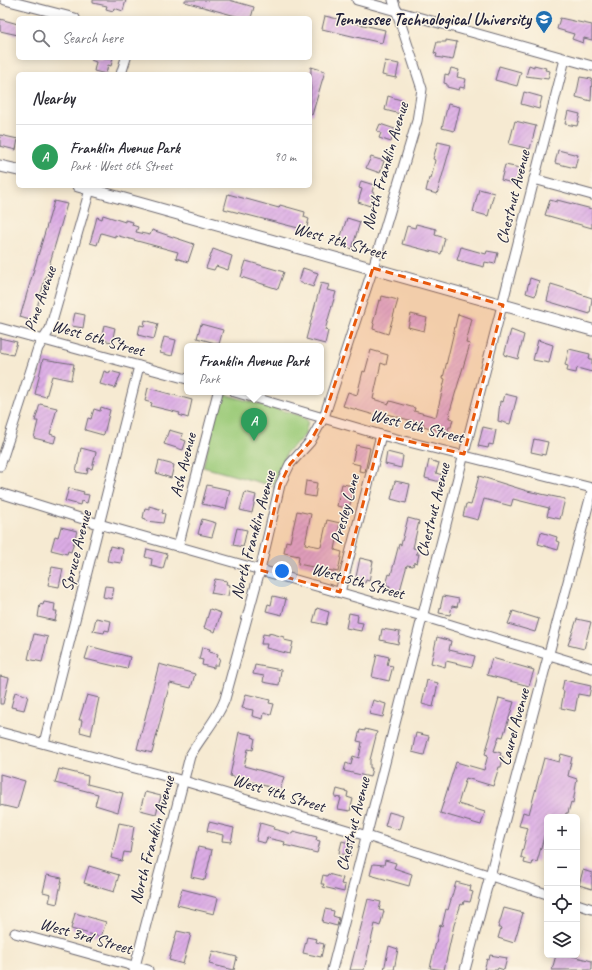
<!DOCTYPE html>
<html lang="en">
<head>
<meta charset="utf-8">
<style>
  body { margin:0; font-family:Caveat,sans-serif; background:#f2f2f3; color:#2b2b33 }
  .controls { position:absolute; right:12px; bottom:12px; display:grid; overflow:hidden; border-radius:6px; box-shadow:0 2px 10px #0003 }
  .controls button { width:36px; height:36px; display:grid; place-items:center; padding:0; border:0; border-bottom:1px solid #e1e1e2; background:#fff; color:#2b2b33; font:20px sans-serif }
  .you { position:absolute; left:282px; top:571px; width:14px; height:14px; margin:-10px; border:3px solid #fff; border-radius:50%; background:#1a73e8; box-shadow:0 0 0 6px #1a73e833 }
  .badge { display:grid; place-items:center; width:26px; height:26px; border-radius:50%; background:#0b8043; color:#fff; font-size:13px; font-weight:700 }
  .pin { position:absolute; translate:-50% -33px; filter:drop-shadow(0 1px 2px #0008) }
  .pin::after { content:''; position:absolute; top:21px; width:14px; height:12px; background:inherit; clip-path:polygon(0 0,100% 0,50% 100%) }
  .popup { position:absolute; left:184px; top:343px; width:140px; height:52px; box-sizing:border-box; display:grid; place-content:center; border-radius:6px; background:#fff; filter:drop-shadow(0 1px 3px #0005); font-size:13px; white-space:nowrap; color:#7c7c81 }
  .popup b { font-size:15px; color:#2b2b33 }
  .popup::after { content:''; position:absolute; left:50%; top:100%; margin-left:-8px; border:8px solid transparent; border-top-color:#fff }
  .list { margin:0; padding:0; list-style:none }
  h2 { display:flex; justify-content:space-between; align-items:center; height:52px; margin:0; padding:0 16px; font-size:17px }
  h2 small { font-size:13px; font-weight:400; color:#7c7c81 }
  .list li { display:grid; grid-template-columns:26px 1fr auto; gap:12px; align-items:center; box-sizing:border-box; height:64px; padding:0 16px; border-top:1px solid #e1e1e2 }
  .list b { display:block; font-size:15px; white-space:nowrap }
  .list p { margin:0; font-size:13px; white-space:nowrap; color:#7c7c81 }
  .list em { font-size:13px; font-style:normal; color:#7c7c81 }
  .icon { flex:none; width:22px; height:22px; fill:none; stroke:currentColor; stroke-width:2; stroke-linecap:round; stroke-linejoin:round }
  .map { position:relative; flex:none; width:592px; height:970px; overflow:hidden }
  .search { position:absolute; background:#fff; box-shadow:0 2px 10px #0003; left:16px; top:16px; width:296px; height:44px; display:flex; align-items:center; gap:10px; box-sizing:border-box; padding:0 14px; border-radius:6px; color:#7c7c81; font-size:15px }
  .panel { position:absolute; background:#fff; box-shadow:0 2px 10px #0003; left:16px; top:72px; width:296px; height:116px; border-radius:6px }
  .map>svg:first-child { display:block }
</style>
</head>
<body>
<div class="map">
<svg width="592" height="970" viewBox="0 0 592 970">
  <defs>
    <pattern id="building-hatch" width="6" height="6" patternUnits="userSpaceOnUse"><rect width="6" height="6" fill="#dcace5"/><path d="M-1 1l2-2M0 6l6-6M5 7l2-2" fill="none" stroke="#bc94c5"/></pattern>
  </defs>
  <rect width="100%" height="100%" fill="#fcf5e5"/>
  <filter id="ink" filterUnits="userSpaceOnUse"><feTurbulence type="fractalNoise" baseFrequency=".025" numOctaves="2"/><feDisplacementMap in="SourceGraphic" scale="8" xChannelSelector="R" yChannelSelector="G"/><feConvolveMatrix kernelMatrix="1 2 1 2 8 2 1 2 1" color-interpolation-filters="sRGB"/></filter>
  <filter id="wash" filterUnits="userSpaceOnUse"><feTurbulence type="fractalNoise" baseFrequency=".012" numOctaves="4" result="noise"/><feDisplacementMap in="SourceGraphic" scale="16" xChannelSelector="R" yChannelSelector="G"/><feGaussianBlur stdDeviation="0.9" result="paint"/><feColorMatrix in="noise" values="0 0 0 0 0 0 0 0 0 0 0 0 0 0 0 0 0 1.4 0 .05"/><feComposite in="paint" operator="in"/></filter>
  <g filter="url(#wash)">
    <rect width="100%" height="100%" fill="#f6ead2"/>
    <polygon fill="#9ccb79" stroke="#5f765a" points="223,395 227,395 302,416 308,421 305,435 287,452 273,486 203,467 220,398"/>
    <g id="blocks">
      <g fill="url(#building-hatch)">
        <polygon points="93,0 126,0 123,11 114,8 113,11 106,9 107,6 93,3"/>
        <polygon points="185,0 229,0 254,7 251,18 243,18 185,2"/>
        <polygon points="325,16 385,30 382,43 322,29"/>
        <polygon points="560,18 592,25 592,40 584,38 583,43 572,39 574,34 557,29"/>
        <polygon points="0,19 18,24 18,35 0,31"/>
        <polygon points="446,40 457,42 453,60 436,57 437,54 434,53 437,42 446,42"/>
        <polygon points="91,58 113,58 111,66 108,65 106,74 94,71 96,62 91,60"/>
        <polygon points="385,61 399,64 396,78 382,75"/>
        <polygon points="529,65 534,67 534,65 546,68 545,70 550,71 548,79 526,76"/>
        <polygon points="499,66 521,72 517,86 495,80"/>
        <polygon points="311,67 325,71 312,115 310,114"/>
        <polygon points="451,68 459,70 457,77 466,79 464,88 460,87 459,90 447,87 447,84 444,83 445,74 449,75"/>
        <polygon points="580,77 592,79 591,101 576,97"/>
        <polygon points="524,92 542,97 539,109 521,104"/>
        <polygon points="388,96 404,101 400,114 385,110"/>
        <polygon points="448,104 460,107 454,131 442,128"/>
        <polygon points="568,111 580,114 577,126 565,124"/>
        <polygon points="515,121 536,126 530,149 509,144"/>
        <polygon points="380,124 395,129 391,142 379,138 381,133 377,131"/>
        <polygon points="0,135 18,139 16,150 0,146"/>
        <polygon points="438,142 451,145 437,194 426,191 429,178 431,179 435,160 433,159"/>
        <polygon points="558,150 578,155 575,168 555,163"/>
        <polygon points="371,157 384,161 380,173 366,168"/>
        <polygon points="505,165 520,168 516,184 501,180"/>
        <polygon points="361,181 374,185 372,192 374,193 370,206 358,202 362,189 359,188"/>
        <polygon points="479,189 494,193 488,216 473,212"/>
        <polygon points="228,194 279,208 280,205 305,212 304,217 309,219 306,230 224,209"/>
        <polygon points="550,200 557,202 557,200 592,209 592,228 545,215"/>
        <polygon points="54,201 67,204 33,321 20,317"/>
        <polygon points="103,215 125,222 125,220 133,222 132,225 138,227 136,232 150,235 152,230 194,244 188,262 176,258 178,252 115,235 115,237 101,233 97,245 90,243 97,217 102,219"/>
        <polygon points="347,218 360,222 352,249 338,245"/>
        <polygon points="416,224 436,229 435,235 445,238 441,254 402,244 407,226 415,228"/>
        <polygon points="461,247 486,254 487,251 498,253 495,264 485,262 484,267 457,260"/>
        <polygon points="213,249 232,256 228,270 216,266 214,270 206,268"/>
        <polygon points="246,261 284,272 278,289 241,277"/>
        <polygon points="303,268 318,273 313,287 299,282"/>
        <polygon points="530,278 539,281 535,296 526,293"/>
        <polygon points="321,283 329,285 327,290 336,292 325,330 328,331 325,344 306,339"/>
        <polygon points="551,284 577,292 577,293 592,298 590,314 547,301"/>
        <polygon points="382,296 398,300 388,334 373,329 374,324 373,323 379,300 381,301"/>
        <polygon points="75,313 85,315 83,328 72,326"/>
        <polygon points="411,314 427,318 424,331 408,327"/>
        <polygon points="458,314 472,319 466,343 470,344 450,411 449,418 453,419 451,427 449,427 447,432 423,426 424,424 379,412 378,416 343,406 348,392 357,395 363,371 365,372 371,350 388,355 386,365 381,363 373,399 389,404 390,401 415,408 414,411 436,417 445,379 443,378"/>
        <polygon points="145,320 158,324 154,339 138,335 140,325 144,326"/>
        <polygon points="201,324 223,330 219,344 197,338"/>
        <polygon points="104,325 115,328 112,342 101,340"/>
        <polygon points="511,330 524,335 518,359 504,355"/>
        <polygon points="164,337 176,340 172,356 160,353"/>
        <polygon points="0,338 17,342 13,355 0,352"/>
        <polygon points="538,340 553,345 549,363 533,360"/>
        <polygon points="569,349 590,354 589,359 592,359 592,372 577,368 576,373 567,371 568,366 565,365"/>
        <polygon points="43,359 74,364 71,380 52,376 46,397 35,394"/>
        <polygon points="104,371 109,373 110,371 121,374 115,388 100,384"/>
        <polygon points="148,388 192,400 188,418 179,415 180,413 151,406 152,403 145,401"/>
        <polygon points="505,394 517,397 510,424 498,421 500,401 503,402"/>
        <polygon points="40,404 57,408 50,434 56,436 54,443 34,438 38,421 35,421"/>
        <polygon points="101,407 110,410 104,434 103,435 85,430 88,418 91,419 94,409 100,411"/>
        <polygon points="483,427 496,430 493,445 489,444 488,448 478,446"/>
        <polygon points="169,430 183,434 181,439 186,441 183,450 164,444"/>
        <polygon points="534,439 548,442 545,455 531,452"/>
        <polygon points="356,445 370,448 365,472 359,471 360,465 352,463"/>
        <polygon points="81,448 96,452 92,469 88,468 87,474 76,472"/>
        <polygon points="387,452 403,456 401,468 385,464"/>
        <polygon points="429,460 439,463 436,473 442,475 440,482 425,478"/>
        <polygon points="159,461 174,465 171,478 156,473"/>
        <polygon points="479,476 527,491 565,499 560,519 547,516 549,508 513,499 511,506 484,499 478,520 463,516 466,504 471,505"/>
        <polygon points="306,481 317,483 315,497 304,495"/>
        <polygon points="395,481 410,484 406,503 391,499"/>
        <polygon points="342,484 354,486 349,509 337,506"/>
        <polygon points="207,485 230,490 226,509 202,504"/>
        <polygon points="69,488 84,492 83,494 89,495 87,503 81,501 80,505 65,501"/>
        <polygon points="245,492 256,495 252,513 240,510"/>
        <polygon points="149,506 163,510 162,513 165,514 163,523 146,521 146,519 143,518 145,508 149,509"/>
        <polygon points="297,511 311,514 305,544 321,547 327,520 340,523 335,550 342,552 338,572 298,564 299,556 284,553 286,541 290,542"/>
        <polygon points="408,518 419,521 413,548 418,549 416,554 419,554 417,563 414,562 413,566 407,565 399,594 389,591 390,586 386,585 389,574 391,575 399,544 401,545"/>
        <polygon points="202,519 216,523 212,537 198,534"/>
        <polygon points="61,527 77,531 71,552 68,551 67,554 51,550 55,536 58,537"/>
        <polygon points="237,528 247,530 243,547 233,545"/>
        <polygon points="541,532 557,537 556,541 560,542 558,550 538,544"/>
        <polygon points="110,546 123,549 121,563 107,561"/>
        <polygon points="147,549 167,554 163,569 151,566 152,559 145,557"/>
        <polygon points="360,558 373,561 369,581 366,580 365,583 357,581 358,577 356,577"/>
        <polygon points="52,567 63,569 59,587 48,585"/>
        <polygon points="215,579 227,581 226,584 230,585 228,596 211,593"/>
        <polygon points="105,586 114,587 112,599 103,597"/>
        <polygon points="273,596 286,599 282,615 266,611 268,604 271,605"/>
        <polygon points="443,596 459,599 457,607 452,606 450,615 439,613"/>
        <polygon points="44,602 55,604 54,611 57,611 55,621 38,617 40,604 43,605"/>
        <polygon points="317,608 329,612 326,625 313,622"/>
        <polygon points="210,609 221,613 215,632 204,628"/>
        <polygon points="513,611 539,619 535,632 508,624"/>
        <polygon points="349,613 358,615 357,622 363,623 361,631 346,628"/>
        <polygon points="96,618 111,621 109,631 105,630 104,633 93,631"/>
        <polygon points="577,619 591,622 584,649 568,645"/>
        <polygon points="382,629 400,632 398,644 380,640"/>
        <polygon points="269,633 284,637 284,640 293,642 290,654 266,648 267,644 261,644 263,634 269,635"/>
        <polygon points="34,634 48,637 42,662 28,659"/>
        <polygon points="437,637 451,641 449,650 475,656 472,667 446,661 445,667 431,663"/>
        <polygon points="89,646 130,657 127,669 85,659"/>
        <polygon points="202,647 210,649 209,652 218,654 217,657 220,658 218,665 214,665 214,668 202,665 203,660 199,659"/>
        <polygon points="377,654 389,657 387,665 393,666 389,681 372,677"/>
        <polygon points="492,658 534,670 529,686 487,675"/>
        <polygon points="159,664 195,674 191,688 170,683 152,753 137,749"/>
        <polygon points="255,665 281,670 279,685 263,682 264,676 253,674"/>
        <polygon points="0,676 9,678 3,704 0,704"/>
        <polygon points="427,680 438,683 433,707 422,704"/>
        <polygon points="564,680 591,686 589,696 578,694 575,711 561,708 564,691 562,690"/>
        <polygon points="15,692 28,696 24,710 11,707"/>
        <polygon points="246,694 270,700 269,703 274,704 271,715 264,713 263,719 252,716 253,710 242,708"/>
        <polygon points="87,695 99,698 91,735 80,732 82,720 79,720"/>
        <polygon points="499,698 514,702 503,737 499,736 494,751 501,753 500,756 503,757 501,767 499,767 493,786 466,778 458,804 485,812 481,825 440,813 456,762 484,770 488,755 485,754 491,734 489,733"/>
        <polygon points="373,700 386,704 383,717 369,714"/>
        <polygon points="365,729 377,732 370,760 370,768 372,768 370,777 344,771 346,763 351,765 353,756 359,758 362,742 357,741 360,730 365,731"/>
        <polygon points="239,732 253,735 252,737 255,738 253,750 248,749 244,766 284,777 280,790 230,776"/>
        <polygon points="416,733 429,736 424,755 412,752"/>
        <polygon points="561,754 572,757 568,776 577,779 573,803 571,802 568,813 566,813 565,817 547,817 547,833 545,833 537,862 533,861 532,865 524,863 525,859 521,857 528,828 519,826 523,812 529,814 544,758 559,762"/>
        <polygon points="59,769 88,776 87,784 123,793 118,812 95,805 98,794 55,783"/>
        <polygon points="0,774 25,781 17,809 0,805"/>
        <polygon points="337,789 348,792 347,797 353,799 350,811 338,809 341,798 335,797"/>
        <polygon points="145,792 161,796 156,814 140,810"/>
        <polygon points="389,812 403,816 399,830 385,826"/>
        <polygon points="209,822 234,828 231,842 222,841 223,835 207,831"/>
        <polygon points="119,823 134,826 130,853 124,852 122,861 111,858"/>
        <polygon points="260,823 274,827 273,829 292,834 293,831 317,837 316,840 320,841 317,853 284,845 285,842 267,838 265,843 256,841"/>
        <polygon points="342,841 353,844 350,856 339,853"/>
        <polygon points="198,847 212,850 205,880 191,877"/>
        <polygon points="385,860 396,863 394,868 412,874 409,886 370,875 373,864 384,865"/>
        <polygon points="89,866 119,875 114,892 84,883"/>
        <polygon points="583,870 592,873 592,889 579,885"/>
        <polygon points="328,874 343,878 341,884 345,885 344,892 323,887 324,884 321,884 323,875 327,876"/>
        <polygon points="47,875 62,878 57,904 49,902 51,894 43,892"/>
        <polygon points="456,882 471,886 470,891 473,892 470,902 464,901 463,905 461,904 454,925 444,970 430,968 440,925 442,926 446,909 448,910"/>
        <polygon points="182,889 218,898 214,914 177,905"/>
        <polygon points="368,899 381,902 379,910 384,911 380,926 375,924 364,970 350,970"/>
        <polygon points="504,908 523,913 514,943 498,938 501,928 498,928"/>
        <polygon points="325,909 334,911 333,916 339,918 337,926 322,922"/>
        <polygon points="75,913 106,922 101,937 71,929"/>
        <polygon points="177,931 191,934 183,964 169,960"/>
        <polygon points="307,937 317,939 316,942 324,944 321,957 303,953"/>
        <polygon points="389,946 398,949 394,970 384,970"/>
        <polygon points="213,951 237,957 234,970 209,964"/>
        <polygon points="490,955 507,958 504,970 498,968 497,970 484,970 487,959 489,960"/>
        <polygon points="556,955 568,955 592,961 592,970 552,970"/>
      </g>
    </g>
  </g>
  <g filter="url(#ink)">
    <use href="#blocks" fill-opacity="0" stroke="#6c6870" stroke-width="1"/>
    <g fill="none" stroke-linecap="round" stroke-linejoin="round">
      <defs>
        <g id="minor">
          <polyline points="5,0 75,18"/>
          <polyline points="357,0 592,66"/>
          <polyline points="121,74 126,58"/>
          <polyline points="534,179 592,195"/>
          <polyline points="0,328 187,379"/>
          <polyline points="235,392 381,435 592,488"/>
          <polyline points="0,466 38,348 50,329 91,186"/>
          <polyline points="0,493 99,524 422,616 592,668"/>
          <polyline points="178,547 218,392"/>
          <polyline points="340,592 381,435"/>
          <polyline points="0,732 184,781 367,836 547,894"/>
          <polyline points="44,743 139,366"/>
          <polyline points="577,904 592,909"/>
          <polyline points="15,933 148,970"/>
          <path d="M134,970L190,756C201,736 218,719 225,699L260,570L280,485L290,464L310,442L324,417L373,268L417,121L422,89L393,0"/>
          <polyline points="332,970 565,59"/>
          <polyline points="465,970 592,491"/>
        </g>
        <g id="tertiary">
          <polyline points="0,166 18,170"/>
          <polyline points="78,186 592,330"/>
        </g>
      </defs>
      <use href="#minor" stroke="#6c6870" stroke-width="11"/>
      <use href="#tertiary" stroke="#6c6870" stroke-width="13"/>
      <use href="#minor" stroke="#fff" stroke-width="9"/>
      <use href="#tertiary" stroke="#fff" stroke-width="11"/>
    </g>
  </g>
  <path fill="#e8590c" fill-opacity="0.2" stroke="#e8590c" stroke-width="3" stroke-dasharray="8 5" stroke-linejoin="round" d="M373,268L503,305L464,454L381,435L340,592L260,570L280,485L290,464L310,442L324,417Z"/>
  <defs>
    <symbol id="university-pin" viewBox="-11 -11 22 30"><path d="M0 17L-7.5 6A9.5 9.5 0 1 1 7.5 6Z" fill="#1f6fb2" stroke="#fcf5e5"/><path d="M0-5L7-2L0 1L-7-2ZM-4 1L0 2.5L4 1V4Q0 6-4 4Z" fill="#fff"/></symbol>
  </defs>
  <g fill-rule="evenodd">
    <use href="#university-pin" x="534" y="9" width="20" height="27"/>
  </g>
  <g text-anchor="middle" dominant-baseline="central" stroke-width="3" stroke-linejoin="round" paint-order="stroke">
    <g font-size="17" font-weight="bold" fill="#22223b" stroke="#fcf5e5" text-anchor="end">
      <text x="531" y="19">Tennessee Technological University</text>
    </g>
    <g font-size="17" fill="#22223b" stroke="#fcf5e5">
      <text transform="translate(385 166) rotate(-74)">North Franklin Avenue</text>
      <text transform="translate(513 197) rotate(-76)">Chestnut Avenue</text>
      <text transform="translate(340 241) rotate(16)">West 7th Street</text>
      <text transform="translate(40 299) rotate(-71)">Pine Avenue</text>
      <text transform="translate(98 338) rotate(16)">West 6th Street</text>
      <text transform="translate(417 426) rotate(14)">West 6th Street</text>
      <text transform="translate(183 465) rotate(-76)">Ash Avenue</text>
      <text transform="translate(345 509) rotate(-75)">Presley Lane</text>
      <text transform="translate(433 510) rotate(-76)">Chestnut Avenue</text>
      <text transform="translate(253 535) rotate(-75)">North Franklin Avenue</text>
      <text transform="translate(76 551) rotate(-76)">Spruce Avenue</text>
      <text transform="translate(358 581) rotate(16)">West 5th Street</text>
      <text transform="translate(514 727) rotate(-75)">Laurel Avenue</text>
      <text transform="translate(279 793) rotate(17)">West 4th Street</text>
      <text transform="translate(353 824) rotate(-76)">Chestnut Avenue</text>
      <text transform="translate(152 840) rotate(-75)">North Franklin Avenue</text>
      <text transform="translate(86 936) rotate(16)">West 3rd Street</text>
    </g>
  </g>
</svg>
<div class="controls">
<button>+</button>
<button>−</button>
<button><svg class="icon" aria-label="locate" viewBox="0 0 24 24"><circle cx="12" cy="12" r="6"/><path d="M12 2v4M12 18v4M2 12h4M18 12h4"/></svg></button>
<button><svg class="icon" aria-label="layers" viewBox="0 0 24 24"><path d="M12 4l9 5-9 5-9-5zM3 14l9 5 9-5"/></svg></button>
</div>
<div class="you"></div>
<div class="pin badge" style="left:254px;top:441px;background:#2e9e5b">A</div>
<div class="popup"><b>Franklin Avenue Park</b>Park</div>
<div class="search"><svg class="icon" aria-label="search" viewBox="0 0 24 24"><circle cx="10" cy="10" r="6"/><path d="M15 15l6 6"/></svg>Search here</div>
<section class="panel">
<h2>Nearby<small></small></h2>
<ul class="list">
<li><span class="badge" style="background:#2e9e5b">A</span><div><b>Franklin Avenue Park</b><p>Park · West 6th Street</p></div><em>90 m</em></li>
</ul>
</section>
</div>
</body>
</html>
